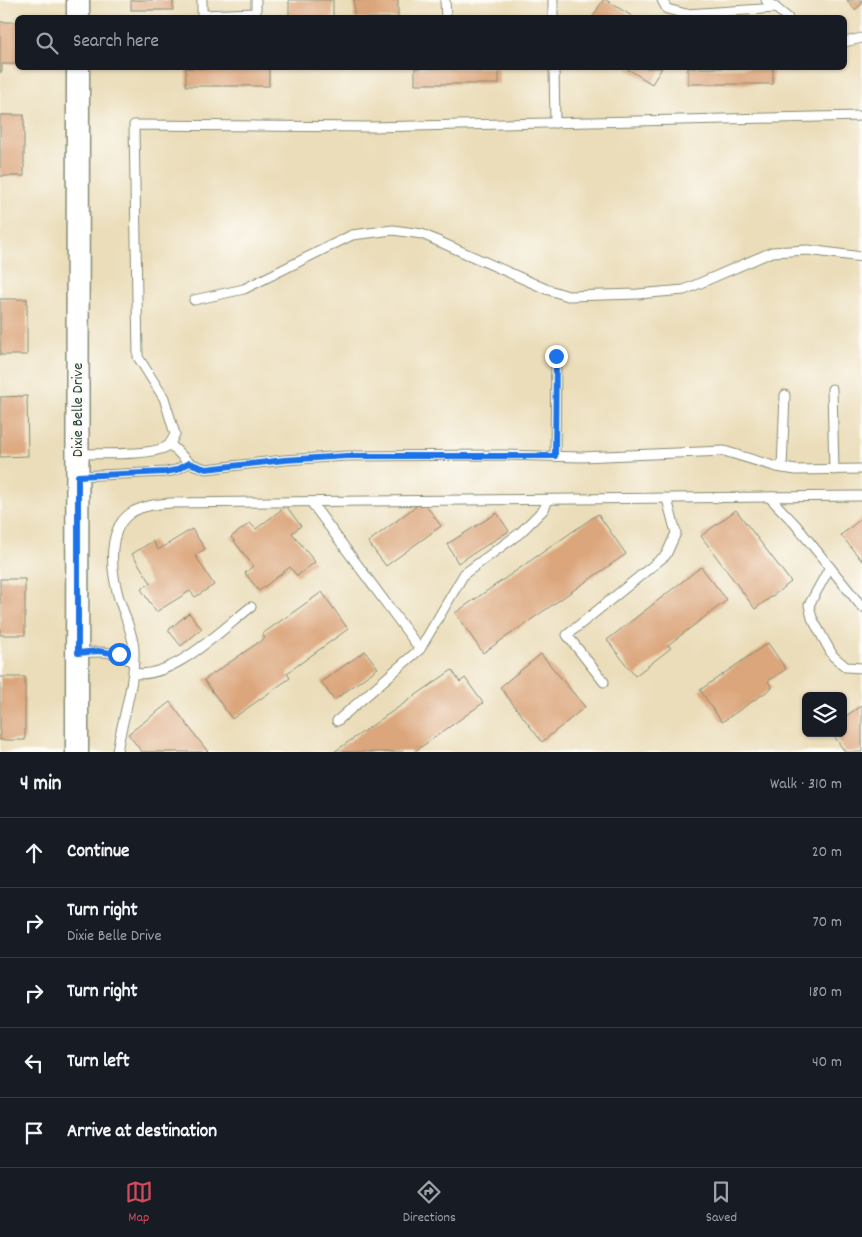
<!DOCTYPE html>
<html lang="en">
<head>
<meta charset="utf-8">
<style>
  body { margin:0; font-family:Dekko,sans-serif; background:#242831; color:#f1f3f6 }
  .controls { position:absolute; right:15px; bottom:15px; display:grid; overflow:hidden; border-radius:8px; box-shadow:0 1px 4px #0004 }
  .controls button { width:45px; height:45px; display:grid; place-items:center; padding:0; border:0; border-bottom:1px solid #363941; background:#171b24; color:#f1f3f6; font:25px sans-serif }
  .stop { position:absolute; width:15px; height:15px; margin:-11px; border:4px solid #1a73e8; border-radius:50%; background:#fff }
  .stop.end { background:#1a73e8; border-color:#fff; box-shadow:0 1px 5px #0008 }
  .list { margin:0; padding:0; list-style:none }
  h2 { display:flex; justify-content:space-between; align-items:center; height:65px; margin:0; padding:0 20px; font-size:21px }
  h2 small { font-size:16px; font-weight:400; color:#9ea1a6 }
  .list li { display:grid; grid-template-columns:32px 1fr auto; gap:15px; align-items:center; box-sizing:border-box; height:70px; padding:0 20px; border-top:1px solid #363941 }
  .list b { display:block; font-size:19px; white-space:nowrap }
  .list p { margin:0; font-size:16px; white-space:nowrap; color:#9ea1a6 }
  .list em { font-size:16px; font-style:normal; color:#9ea1a6 }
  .icon { flex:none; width:28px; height:28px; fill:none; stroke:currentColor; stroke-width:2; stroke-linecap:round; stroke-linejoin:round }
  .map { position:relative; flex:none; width:862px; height:752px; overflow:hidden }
  .search { position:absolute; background:#171b24; box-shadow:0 1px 4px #0004; left:15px; right:15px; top:15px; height:55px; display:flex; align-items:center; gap:12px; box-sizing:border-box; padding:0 18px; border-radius:8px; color:#9ea1a6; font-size:19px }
  .sheet { height:415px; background:#171b24 }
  nav { display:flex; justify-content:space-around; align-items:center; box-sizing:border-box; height:70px; border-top:1px solid #363941; background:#171b24; font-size:14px; color:#9ea1a6 }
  nav a { display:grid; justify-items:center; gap:2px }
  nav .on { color:#d1495b }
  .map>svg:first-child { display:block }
</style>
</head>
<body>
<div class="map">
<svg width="862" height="752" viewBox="0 0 862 752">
  <rect width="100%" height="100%" fill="#fdfcf7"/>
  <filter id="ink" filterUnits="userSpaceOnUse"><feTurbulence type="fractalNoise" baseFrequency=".02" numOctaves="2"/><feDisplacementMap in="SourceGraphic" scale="10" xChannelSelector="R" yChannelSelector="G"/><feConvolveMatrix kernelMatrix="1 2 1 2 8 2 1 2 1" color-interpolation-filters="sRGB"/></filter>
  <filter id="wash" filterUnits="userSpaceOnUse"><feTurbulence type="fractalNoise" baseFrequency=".0096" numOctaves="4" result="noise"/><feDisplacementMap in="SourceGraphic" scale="20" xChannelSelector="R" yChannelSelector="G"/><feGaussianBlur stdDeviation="1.12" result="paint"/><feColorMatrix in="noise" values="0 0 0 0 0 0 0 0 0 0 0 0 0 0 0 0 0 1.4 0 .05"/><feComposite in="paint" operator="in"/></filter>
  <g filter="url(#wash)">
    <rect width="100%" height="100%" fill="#ebddb9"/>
    <g id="blocks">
      <g fill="#dca67c">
        <rect x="131" y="0" width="42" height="10"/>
        <rect x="289" y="0" width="44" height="18"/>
        <rect x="354" y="0" width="44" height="18"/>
        <polygon points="603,0 606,0 635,18 592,18"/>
        <polygon points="847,0 862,0 862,4 855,10"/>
        <polygon points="0,22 18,22 18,64 2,64 2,72 0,72"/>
        <rect x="186" y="68" width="83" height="18"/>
        <rect x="415" y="68" width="84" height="16"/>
        <polygon points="626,68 662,68 652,84"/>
        <rect x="688" y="68" width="85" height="16"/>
        <rect x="0" y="115" width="24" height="61"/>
        <rect x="0" y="299" width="27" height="56"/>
        <polygon points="27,396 28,456 0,457 0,397"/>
        <polygon points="423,501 441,526 386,566 368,542"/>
        <polygon points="286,506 301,526 292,533 315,562 297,576 290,567 259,591 245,573 253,566 231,537 250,523 256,529"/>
        <polygon points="736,510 791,582 755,609 701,536"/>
        <polygon points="497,513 509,531 458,563 447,544"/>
        <polygon points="598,514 626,554 483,653 455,613"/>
        <polygon points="862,518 862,561 841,535"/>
        <polygon points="192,529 205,549 195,555 214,585 195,597 190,591 156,612 141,589 151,583 132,554 153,541 158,550"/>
        <polygon points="701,567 727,600 668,645 671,648 635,676 607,640"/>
        <rect x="0" y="579" width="25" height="56"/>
        <polygon points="322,592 348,629 287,673 290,678 232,719 204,680 265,638 262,634"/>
        <polygon points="189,613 202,629 181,646 168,630"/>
        <polygon points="768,643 786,669 768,681 772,688 722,722 700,690"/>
        <polygon points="365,651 378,668 334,700 321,682"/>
        <polygon points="541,654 585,707 542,742 500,687"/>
        <polygon points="452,670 460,682 465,678 483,703 414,752 334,752"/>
        <rect x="0" y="677" width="25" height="63"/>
        <polygon points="170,702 208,752 142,752 128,734"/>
        <polygon points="862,705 862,752 845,752 832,733 843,733 843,718"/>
      </g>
    </g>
  </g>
  <g filter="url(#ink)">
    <use href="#blocks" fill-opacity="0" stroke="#858d76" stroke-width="1"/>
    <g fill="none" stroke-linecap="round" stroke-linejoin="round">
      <defs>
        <g id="service">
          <polyline points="202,0 202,15 256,13 256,0"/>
          <polyline points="445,0 446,18"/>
          <polyline points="553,0 553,18"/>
          <polyline points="662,0 667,9 686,14 776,8"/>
          <polyline points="766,0 788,18"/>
          <polyline points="844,42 862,38"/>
          <polyline points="554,68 555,123"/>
          <polyline points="194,300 244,289 352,235 393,230 422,234 546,289 568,296 638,294 684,290 772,252 808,250 862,257"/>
          <polyline points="832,389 834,470"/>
          <polyline points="170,444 189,463 206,469 284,460 347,456 501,455 581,457 724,451 777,467 796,470 862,469"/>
          <path d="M78,454C98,453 150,456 166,447C171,444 172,440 175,434L164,398L138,357L134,125L371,127L862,116"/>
          <polyline points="555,456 556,356"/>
          <polyline points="782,468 785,395"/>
          <polyline points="78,476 166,472 176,470 189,463"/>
          <polyline points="771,499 795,524 862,607"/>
          <polyline points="311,502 420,649 337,721"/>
          <polyline points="830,567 809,605 812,618 833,656 846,667 862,668"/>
          <polyline points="420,649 464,574 520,533 544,509 548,500"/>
          <path d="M78,653C102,651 113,650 134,663"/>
          <path d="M133,673C171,681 222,629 251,607"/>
          <polyline points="604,682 567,635 666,555 676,533 667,499"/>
          <path d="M117,752C122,718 135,686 134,650C133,632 123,613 118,595C111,570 106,526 134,511C146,505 158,504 171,503L862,496"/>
        </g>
        <g id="tertiary">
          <polyline points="78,18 78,0"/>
          <polyline points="77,752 78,68"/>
        </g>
      </defs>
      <use href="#service" stroke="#858d76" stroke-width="11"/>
      <use href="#tertiary" stroke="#858d76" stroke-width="25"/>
      <use href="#service" stroke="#fff" stroke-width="9"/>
      <use href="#tertiary" stroke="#fff" stroke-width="22"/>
    </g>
  </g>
  <g fill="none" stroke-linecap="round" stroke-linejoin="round" filter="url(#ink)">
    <polyline stroke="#1a73e8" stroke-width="6" points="119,654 98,651 78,653 78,476 166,472 176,470 189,463 206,469 284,460 347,456 555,456 556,356"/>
  </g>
  <g text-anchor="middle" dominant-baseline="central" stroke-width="4.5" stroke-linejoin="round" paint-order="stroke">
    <g font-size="16" fill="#1f3d34" stroke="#fdfcf7">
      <text transform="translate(78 410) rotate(-90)">Dixie Belle Drive</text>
    </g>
  </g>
</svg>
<div class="controls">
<button><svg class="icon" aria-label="layers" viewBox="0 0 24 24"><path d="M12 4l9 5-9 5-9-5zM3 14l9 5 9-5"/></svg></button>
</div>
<div class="stop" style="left:119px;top:654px"></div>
<div class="stop end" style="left:556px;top:356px"></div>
<div class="search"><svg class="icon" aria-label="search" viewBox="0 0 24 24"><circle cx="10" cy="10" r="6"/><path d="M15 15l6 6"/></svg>Search here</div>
</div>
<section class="sheet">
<h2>4 min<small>Walk · 310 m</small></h2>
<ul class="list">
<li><svg class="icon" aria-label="ahead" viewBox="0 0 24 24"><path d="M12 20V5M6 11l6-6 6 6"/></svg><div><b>Continue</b></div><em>20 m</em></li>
<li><svg class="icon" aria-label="right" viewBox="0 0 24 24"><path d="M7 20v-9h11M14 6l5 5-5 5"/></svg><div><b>Turn right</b><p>Dixie Belle Drive</p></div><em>70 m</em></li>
<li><svg class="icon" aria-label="right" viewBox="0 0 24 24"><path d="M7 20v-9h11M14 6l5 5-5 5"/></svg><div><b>Turn right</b></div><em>180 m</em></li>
<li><svg class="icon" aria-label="left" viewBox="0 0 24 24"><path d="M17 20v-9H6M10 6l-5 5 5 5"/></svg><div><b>Turn left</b></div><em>40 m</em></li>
<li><svg class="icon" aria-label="arrive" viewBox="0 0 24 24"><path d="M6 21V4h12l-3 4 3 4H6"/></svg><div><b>Arrive at destination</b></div></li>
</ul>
</section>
<nav>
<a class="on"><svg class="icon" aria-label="map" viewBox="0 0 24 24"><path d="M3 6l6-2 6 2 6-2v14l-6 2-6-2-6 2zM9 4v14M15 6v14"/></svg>Map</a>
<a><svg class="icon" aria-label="directions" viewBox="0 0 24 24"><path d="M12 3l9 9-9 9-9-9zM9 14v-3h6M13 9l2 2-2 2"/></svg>Directions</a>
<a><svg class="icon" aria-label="saved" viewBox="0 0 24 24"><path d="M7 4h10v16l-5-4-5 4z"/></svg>Saved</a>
</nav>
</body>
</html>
